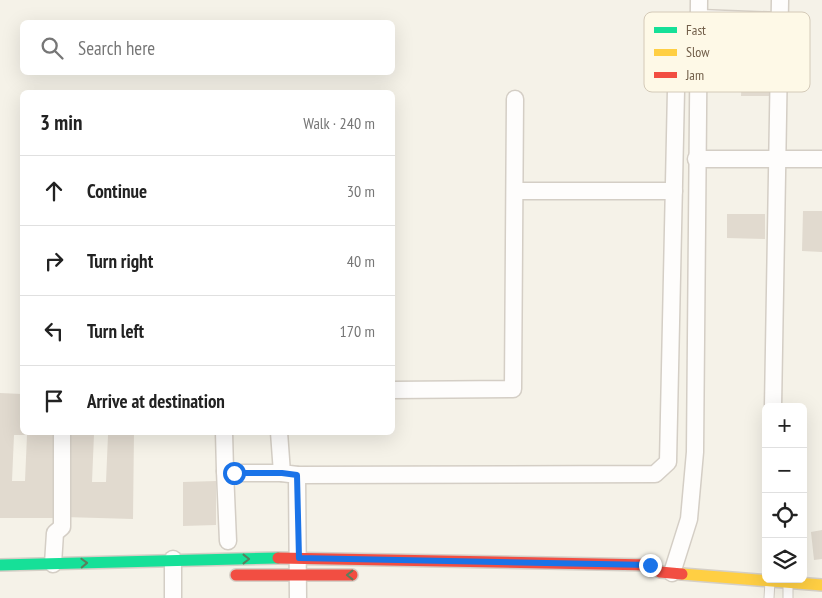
<!DOCTYPE html>
<html lang="en">
<head>
<meta charset="utf-8">
<style>
  body { margin:0; font-family:"PT Sans Narrow",sans-serif; background:#f2f2f2; color:#222 }
  .controls { position:absolute; right:15px; bottom:15px; display:grid; overflow:hidden; border-radius:8px; box-shadow:0 5px 20px #0002 }
  .controls button { width:45px; height:45px; display:grid; place-items:center; padding:0; border:0; border-bottom:1px solid #e0e0e0; background:#fff; color:#222; font:25px sans-serif }
  .stop { position:absolute; width:15px; height:15px; margin:-11px; border:4px solid #1a73e8; border-radius:50%; background:#fff }
  .stop.end { background:#1a73e8; border-color:#fff; box-shadow:0 1px 5px #0008 }
  .list { margin:0; padding:0; list-style:none }
  h2 { display:flex; justify-content:space-between; align-items:center; height:65px; margin:0; padding:0 20px; font-size:21px }
  h2 small { font-size:16px; font-weight:400; color:#767676 }
  .list li { display:grid; grid-template-columns:32px 1fr auto; gap:15px; align-items:center; box-sizing:border-box; height:70px; padding:0 20px; border-top:1px solid #e0e0e0 }
  .list b { display:block; font-size:19px; white-space:nowrap }
  .list em { font-size:16px; font-style:normal; color:#767676 }
  .icon { flex:none; width:28px; height:28px; fill:none; stroke:currentColor; stroke-width:2; stroke-linecap:round; stroke-linejoin:round }
  .map { position:relative; flex:none; width:822px; height:598px; overflow:hidden }
  .search { position:absolute; background:#fff; box-shadow:0 5px 20px #0002; left:20px; top:20px; width:375px; height:55px; display:flex; align-items:center; gap:12px; box-sizing:border-box; padding:0 18px; border-radius:8px; color:#767676; font-size:19px }
  .panel { position:absolute; background:#fff; box-shadow:0 5px 20px #0002; left:20px; top:90px; width:375px; height:345px; border-radius:8px }
  .map>svg:first-child { display:block }
</style>
</head>
<body>
<div class="map">
<svg width="822" height="598" viewBox="0 0 822 598">
  <rect width="100%" height="100%" fill="#f5f2e8"/>
  <g fill="#e1dacf" fill-rule="evenodd">
    <polygon points="742,76 772,76 772,96 741,96"/>
    <polygon points="803,211 822,211 822,252 802,251"/>
    <polygon points="727,214 765,214 765,239 727,238"/>
    <path d="M0,393L22,394V432H54L53,518H0ZM14,435H27L25,481H12Z"/>
    <path d="M66,432H134L133,519L64,517ZM94,434L108,435L106,482H92Z"/>
    <polygon points="216,481 216,525 183,526 183,482"/>
    <polygon points="822,530 822,559 814,560 811,532"/>
  </g>
  <g fill="none" stroke-linecap="round" stroke-linejoin="round">
    <defs>
      <g id="lane">
        <polyline points="769,598 770,581"/>
        <polyline points="788,598 788,582"/>
      </g>
      <g id="street">
        <polyline points="699,18 780,21"/>
        <polyline points="696,159 822,159"/>
        <polyline points="516,191 674,191"/>
        <polyline points="392,390 513,389 515,99"/>
        <polyline points="773,407 780,0"/>
        <polyline points="224,432 225,471 233,473 282,473"/>
        <polyline points="279,432 282,473 297,475 298,598"/>
        <polyline points="225,471 228,541"/>
        <polyline points="297,475 655,474 668,462 676,90"/>
        <polyline points="53,564 55,533 62,527 62,432"/>
        <polyline points="672,573 689,519 695,452 699,0"/>
        <polyline points="173,598 173,559"/>
      </g>
      <polyline id="fast" points="0,565 278,558"/>
      <polyline id="slow" points="682,574 822,585"/>
      <g id="jam">
        <polyline points="278,558 650,565 660,572 682,574"/>
        <polyline points="236,575 352,575"/>
      </g>
    </defs>
    <use href="#lane" stroke="#d4cec5" stroke-width="11"/>
    <use href="#street" stroke="#d4cec5" stroke-width="19"/>
    <use href="#fast" stroke="#d5cfc6" stroke-width="14"/>
    <use href="#slow" stroke="#d5cfc6" stroke-width="14"/>
    <use href="#jam" stroke="#d5cfc6" stroke-width="14"/>
    <use href="#lane" stroke="#fefdfc" stroke-width="9"/>
    <use href="#street" stroke="#fefdfc" stroke-width="16"/>
    <use href="#fast" stroke="#16e098" stroke-width="11"/>
    <use href="#slow" stroke="#ffcf43" stroke-width="11"/>
    <use href="#jam" stroke="#f24e42" stroke-width="11"/>
  </g>
  <defs><path id="oneway-chevron" d="M-2-3.5L2.5 0L-2 3.5" fill="none" stroke-width="1.6" stroke-linecap="round" stroke-linejoin="round" transform="scale(1.25)"/></defs>
  <g stroke="#5a7e5d">
    <use href="#oneway-chevron" transform="translate(246 559)"/>
    <use href="#oneway-chevron" transform="translate(84 563) rotate(-2)"/>
    <use href="#oneway-chevron" transform="translate(350 575) rotate(-180)"/>
  </g>
  <g fill="none" stroke-linecap="round" stroke-linejoin="round">
    <polyline stroke="#1a73e8" stroke-width="6" points="234,473 282,473 297,475 299,558 650,565"/>
  </g>
  <rect x="644" y="12" width="166" height="80" rx="8" fill="#fef9e7" stroke="#d4cab8" stroke-width="1"/>
  <rect x="654" y="27" width="23" height="6" fill="#16e098"/>
  <rect x="654" y="49" width="23" height="7" fill="#ffcf43"/>
  <rect x="654" y="72" width="23" height="6" fill="#f24e42"/>
  <g font-size="14" fill="#715e49">
    <text x="686" y="35">Fast</text>
    <text x="686" y="57">Slow</text>
    <text x="686" y="80">Jam</text>
  </g>
</svg>
<div class="controls">
<button>+</button>
<button>−</button>
<button><svg class="icon" aria-label="locate" viewBox="0 0 24 24"><circle cx="12" cy="12" r="6"/><path d="M12 2v4M12 18v4M2 12h4M18 12h4"/></svg></button>
<button><svg class="icon" aria-label="layers" viewBox="0 0 24 24"><path d="M12 4l9 5-9 5-9-5zM3 14l9 5 9-5"/></svg></button>
</div>
<div class="stop" style="left:234px;top:473px"></div>
<div class="stop end" style="left:650px;top:565px"></div>
<div class="search"><svg class="icon" aria-label="search" viewBox="0 0 24 24"><circle cx="10" cy="10" r="6"/><path d="M15 15l6 6"/></svg>Search here</div>
<section class="panel">
<h2>3 min<small>Walk · 240 m</small></h2>
<ul class="list">
<li><svg class="icon" aria-label="ahead" viewBox="0 0 24 24"><path d="M12 20V5M6 11l6-6 6 6"/></svg><div><b>Continue</b></div><em>30 m</em></li>
<li><svg class="icon" aria-label="right" viewBox="0 0 24 24"><path d="M7 20v-9h11M14 6l5 5-5 5"/></svg><div><b>Turn right</b></div><em>40 m</em></li>
<li><svg class="icon" aria-label="left" viewBox="0 0 24 24"><path d="M17 20v-9H6M10 6l-5 5 5 5"/></svg><div><b>Turn left</b></div><em>170 m</em></li>
<li><svg class="icon" aria-label="arrive" viewBox="0 0 24 24"><path d="M6 21V4h12l-3 4 3 4H6"/></svg><div><b>Arrive at destination</b></div></li>
</ul>
</section>
</div>
</body>
</html>
